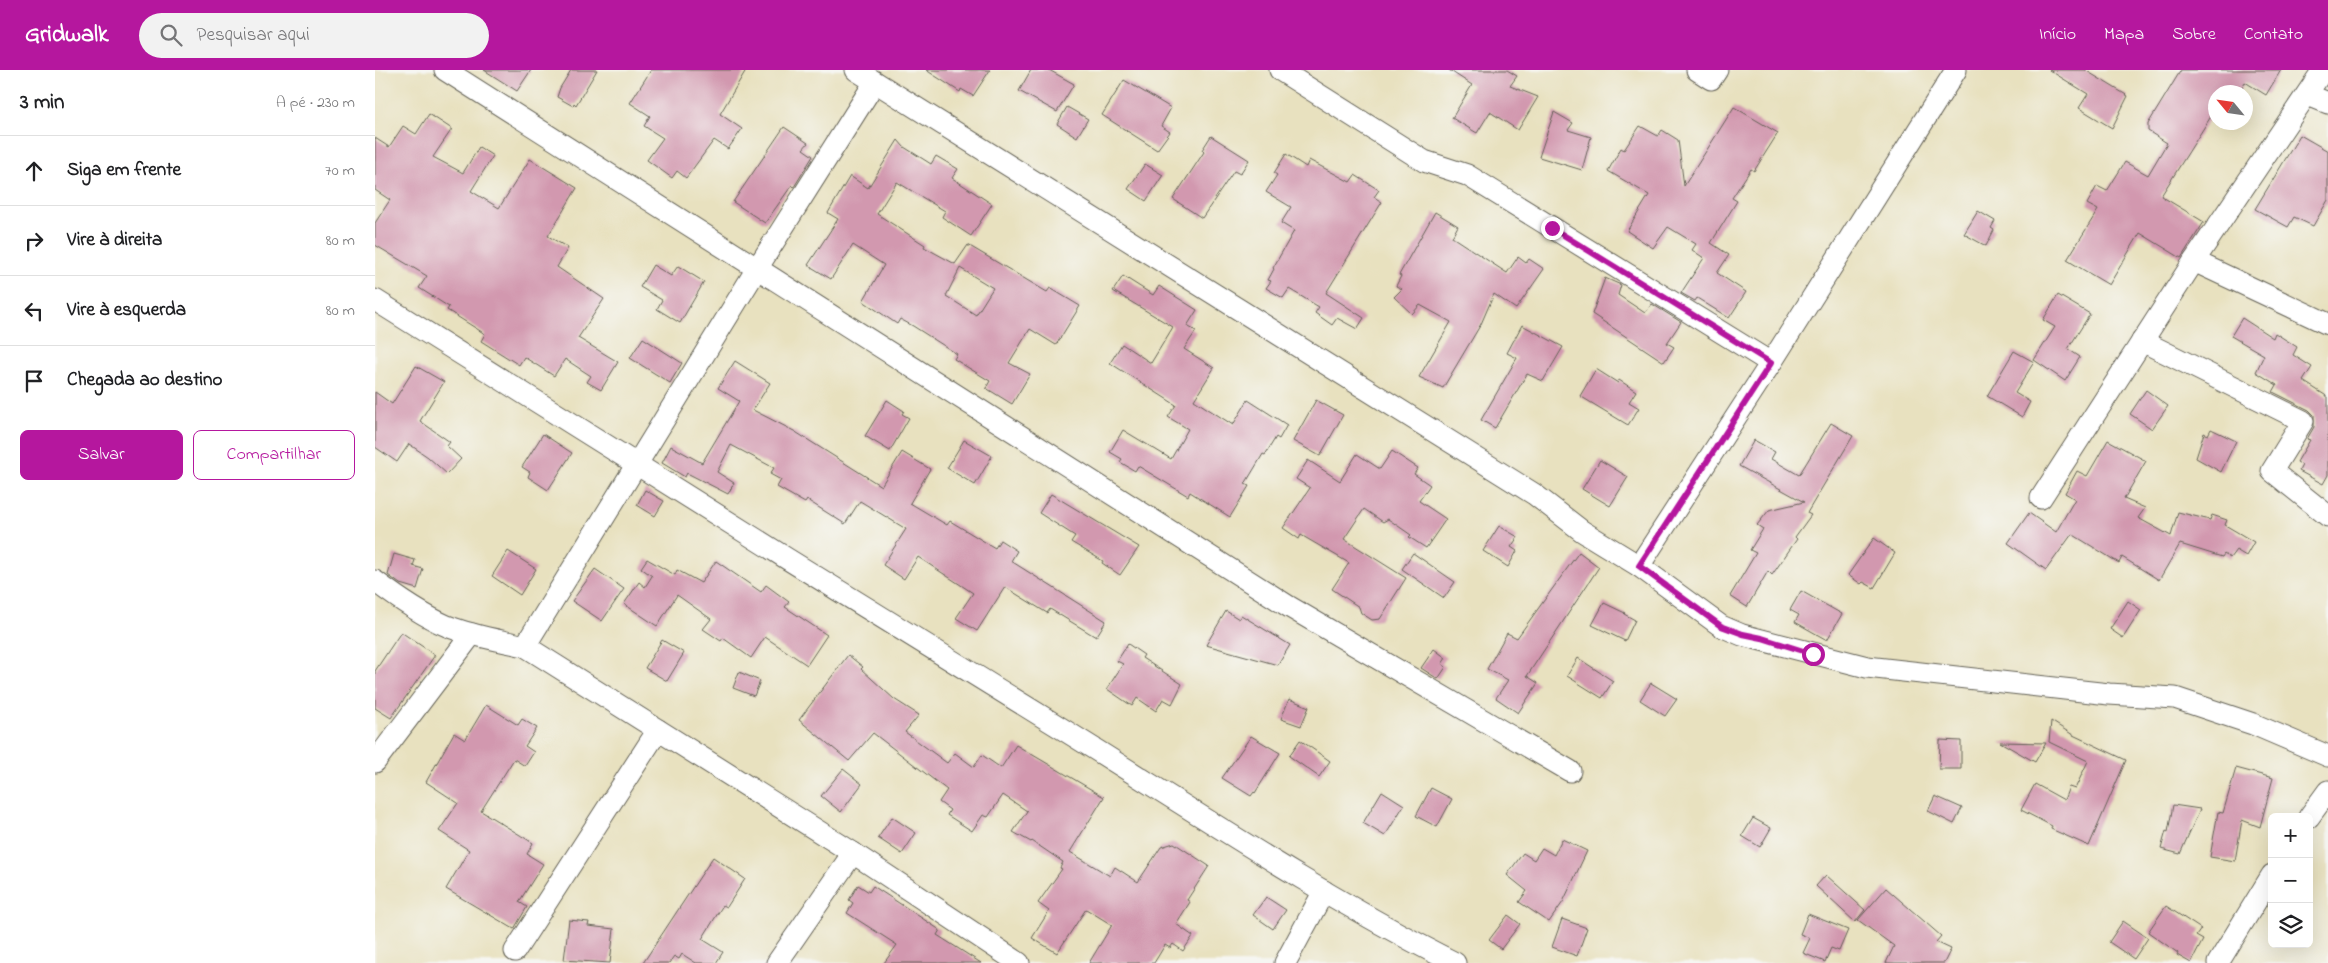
<!DOCTYPE html>
<html lang="pt">
<head>
<meta charset="utf-8">
<style>
  body { margin:0; font-family:"Indie Flower",sans-serif; background:#f2f2f2; color:#202124 }
  .controls { position:absolute; right:15px; bottom:15px; display:grid; overflow:hidden; border-radius:8px; box-shadow:0 5px 20px #0002 }
  .controls button { width:45px; height:45px; display:grid; place-items:center; padding:0; border:0; border-bottom:1px solid #e0e0e0; background:#fff; color:#202124; font:25px sans-serif }
  .compass { position:absolute; left:1833px; top:15px; width:45px; height:45px; border-radius:50%; background:#fff; box-shadow:0 5px 20px #0002; rotate:299deg }
  .stop { position:absolute; width:15px; height:15px; margin:-11px; border:4px solid #b5179e; border-radius:50%; background:#fff }
  .stop.end { background:#b5179e; border-color:#fff; box-shadow:0 1px 5px #0008 }
  .list { margin:0; padding:0; list-style:none }
  h2 { display:flex; justify-content:space-between; align-items:center; height:65px; margin:0; padding:0 20px; font-size:21px }
  h2 small { font-size:16px; font-weight:400; color:#757577 }
  .list li { display:grid; grid-template-columns:32px 1fr auto; gap:15px; align-items:center; box-sizing:border-box; height:70px; padding:0 20px; border-top:1px solid #e0e0e0 }
  .list b { display:block; font-size:19px; white-space:nowrap }
  .list em { font-size:16px; font-style:normal; color:#757577 }
  .actions { display:flex; gap:10px; padding:15px 20px }
  .actions a { flex:1; padding:11px 0; border:1px solid #b5179e; border-radius:8px; text-align:center; font-size:18px; color:#b5179e }
  .actions .main { background:#b5179e; color:#fff }
  .icon { flex:none; width:28px; height:28px; fill:none; stroke:currentColor; stroke-width:2; stroke-linecap:round; stroke-linejoin:round }
  .map { position:relative; flex:none; width:1953px; height:893px; overflow:hidden }
  header { display:flex; align-items:center; gap:30px; box-sizing:border-box; height:70px; padding:0 25px; background:#b5179e; color:#fff }
  header strong { font-size:24px }
  nav { display:flex; gap:28px; margin-inline-start:auto; font-size:18px }
  .search { width:350px; height:45px; background:#f2f2f2; display:flex; align-items:center; gap:12px; box-sizing:border-box; padding:0 18px; border-radius:28px; color:#757577; font-size:19px }
  main { display:flex }
  aside { flex:1; background:#fff }
  .map>svg:first-child { display:block }
</style>
</head>
<body>
<header>
<strong>Gridwalk</strong>
<div class="search"><svg class="icon" aria-label="search" viewBox="0 0 24 24"><circle cx="10" cy="10" r="6"/><path d="M15 15l6 6"/></svg>Pesquisar aqui</div>
<nav><a>Início</a><a>Mapa</a><a>Sobre</a><a>Contato</a></nav>
</header>
<main>
<aside>
<h2>3 min<small>A pé · 230 m</small></h2>
<ul class="list">
<li><svg class="icon" aria-label="ahead" viewBox="0 0 24 24"><path d="M12 20V5M6 11l6-6 6 6"/></svg><div><b>Siga em frente</b></div><em>70 m</em></li>
<li><svg class="icon" aria-label="right" viewBox="0 0 24 24"><path d="M7 20v-9h11M14 6l5 5-5 5"/></svg><div><b>Vire à direita</b></div><em>80 m</em></li>
<li><svg class="icon" aria-label="left" viewBox="0 0 24 24"><path d="M17 20v-9H6M10 6l-5 5 5 5"/></svg><div><b>Vire à esquerda</b></div><em>80 m</em></li>
<li><svg class="icon" aria-label="arrive" viewBox="0 0 24 24"><path d="M6 21V4h12l-3 4 3 4H6"/></svg><div><b>Chegada ao destino</b></div></li>
</ul>
<div class="actions"><a class="main">Salvar</a><a>Compartilhar</a></div>
</aside>
<div class="map">
<svg width="1953" height="893" viewBox="0 0 1953 893">
  <rect width="100%" height="100%" fill="#f6f6f2"/>
  <filter id="ink" filterUnits="userSpaceOnUse"><feTurbulence type="fractalNoise" baseFrequency=".02" numOctaves="2"/><feDisplacementMap in="SourceGraphic" scale="10" xChannelSelector="R" yChannelSelector="G"/><feConvolveMatrix kernelMatrix="1 2 1 2 8 2 1 2 1" color-interpolation-filters="sRGB"/></filter>
  <filter id="wash" filterUnits="userSpaceOnUse"><feTurbulence type="fractalNoise" baseFrequency=".0096" numOctaves="4" result="noise"/><feDisplacementMap in="SourceGraphic" scale="20" xChannelSelector="R" yChannelSelector="G"/><feGaussianBlur stdDeviation="1.12" result="paint"/><feColorMatrix in="noise" values="0 0 0 0 0 0 0 0 0 0 0 0 0 0 0 0 0 1.4 0 .05"/><feComposite in="paint" operator="in"/></filter>
  <g filter="url(#wash)">
    <rect width="100%" height="100%" fill="#e8e1bf"/>
    <g id="blocks">
      <g fill="#d298af" fill-rule="evenodd">
        <polygon points="109,0 156,0 142,21"/>
        <polygon points="196,0 222,0 201,35 199,33 198,36 182,27 185,18"/>
        <polygon points="276,0 371,0 345,44 367,59 353,79 339,70 311,108 302,101 297,108 272,90 288,68 269,56 275,46 255,33"/>
        <polygon points="551,0 615,0 598,26 586,19 585,22"/>
        <polygon points="656,0 674,0 699,14 682,42 644,21"/>
        <polygon points="1074,0 1132,0 1142,6 1135,16 1163,27 1143,60 1115,42 1102,63 1077,48 1097,15"/>
        <polygon points="1674,0 1710,0 1753,26 1737,58 1704,38 1713,24"/>
        <polygon points="1806,0 1906,0 1891,25 1870,12 1864,22 1840,22 1840,40 1786,126 1829,152 1806,188 1765,163 1734,215 1692,190 1723,140 1712,134 1722,116 1732,121 1750,92 1773,105 1792,73 1773,61 1773,54"/>
        <polygon points="749,10 796,38 786,56 795,62 782,80 727,45"/>
        <polygon points="692,37 713,49 702,67 682,54"/>
        <polygon points="1359,37 1403,63 1379,101 1376,99 1357,128 1362,131 1336,173 1354,185 1342,203 1371,222 1354,248 1322,228 1320,231 1306,223 1329,188 1317,180 1321,174 1293,157 1278,178 1252,161 1274,125 1233,101 1246,78 1249,80 1265,56 1283,66 1287,60 1303,70 1309,116"/>
        <polygon points="1179,42 1198,53 1193,60 1216,67 1207,100 1164,87"/>
        <polygon points="54,44 77,59 58,87 88,103 104,77 118,86 96,121 124,138 155,89 202,118 173,166 193,178 182,197 229,229 203,268 243,292 226,320 212,312 216,306 190,289 179,306 149,287 144,295 106,271 110,264 72,240 74,237 44,218 52,206 0,175 0,153 15,130 0,120 0,68 14,77 28,56 41,64"/>
        <polygon points="409,57 433,73 428,79 438,86 419,117 417,115 390,153 358,132"/>
        <polygon points="1925,65 1953,81 1953,130 1938,156 1919,147 1913,157 1880,139"/>
        <polygon points="836,66 874,90 865,104 859,101 827,148 798,129 829,82 827,80"/>
        <path d="M523,70L529,77L556,94L561,86L583,99L577,108L617,134L596,166L567,147L570,141L522,112L502,144L550,175L549,177L580,194L593,175L672,222L675,218L705,236L681,275L655,259L634,293L655,304L637,334L611,318L615,311L579,289L582,284L538,256L525,249L522,254L488,231L509,195L478,175L456,209L433,195L463,149L453,143L475,106L493,118ZM585,198L618,218L601,245L571,226Z"/>
        <polygon points="911,84 931,97 934,90 975,112 980,105 1004,120 999,127 1007,132 951,223 989,248 982,259 962,248 957,255 940,243 944,237 914,219 908,228 891,218 896,211 893,210 899,199 898,198 919,161 906,153 916,137 891,122 902,105 899,103"/>
        <polygon points="770,94 788,105 771,131 753,119"/>
        <polygon points="1603,141 1620,151 1616,158 1619,160 1611,176 1589,164"/>
        <polygon points="1060,142 1083,156 1077,167 1132,203 1143,187 1151,193 1154,189 1169,199 1141,239 1119,224 1106,254 1068,318 1044,307 1076,252 1045,235 1037,244 1019,227 1027,219 1021,216 1026,206 1024,205"/>
        <polygon points="278,195 296,206 303,196 329,212 305,253 282,239 287,230 265,217"/>
        <polygon points="748,206 778,225 784,216 822,240 812,256 821,261 809,279 839,298 819,330 858,355 873,330 912,355 904,369 901,367 890,385 888,384 870,414 874,416 855,447 815,422 813,426 763,396 760,401 745,392 747,389 735,382 748,360 796,389 813,359 793,347 801,335 735,293 747,274 776,293 798,257 738,221"/>
        <polygon points="1230,208 1246,215 1243,225 1270,243 1277,234 1306,252 1292,273 1299,277 1289,292 1217,244"/>
        <polygon points="1683,225 1715,244 1693,279 1705,287 1690,311 1659,290 1680,257 1668,250"/>
        <polygon points="1867,248 1898,268 1900,263 1922,277 1918,285 1937,297 1928,311 1953,327 1953,405 1948,414 1924,401 1927,395 1922,392 1935,370 1932,369 1939,357 1939,345 1934,340 1898,322 1902,315 1881,302 1889,285 1856,266"/>
        <polygon points="1147,255 1188,277 1168,311 1152,304 1120,358 1106,350 1142,288 1132,283"/>
        <polygon points="268,268 307,293 295,313 255,288"/>
        <polygon points="1639,281 1659,292 1640,323 1655,332 1647,347 1612,326"/>
        <polygon points="360,291 395,313 378,340 419,361 506,416 527,382 555,399 535,433 572,455 575,451 620,478 625,470 642,481 636,491 731,551 721,567 675,539 672,543 630,517 602,561 581,548 598,523 543,487 529,509 508,495 531,459 485,431 470,454 432,430 430,433 402,417 406,410 395,404 399,398 356,375 342,402 359,413 353,424 312,403 310,407 287,393 296,376 327,393 364,331 343,318"/>
        <polygon points="41,296 69,312 45,351 75,372 72,376 86,389 72,404 53,387 34,374 22,392 0,377 0,322 17,334"/>
        <polygon points="1221,299 1243,313 1244,310 1261,321 1254,332 1264,338 1253,355 1205,326"/>
        <polygon points="1771,320 1793,336 1777,359 1755,344"/>
        <polygon points="512,330 529,341 527,344 534,348 515,381 490,366"/>
        <polygon points="941,330 968,345 945,386 918,371"/>
        <polygon points="1456,353 1478,366 1432,443 1436,445 1420,467 1422,469 1397,505 1393,501 1372,537 1355,526 1381,483 1375,480 1388,459 1382,455 1394,440 1429,432 1364,396 1379,370 1400,382 1396,389 1424,405"/>
        <polygon points="1836,359 1861,371 1846,402 1821,388 1829,363 1833,365"/>
        <polygon points="168,364 197,383 173,420 153,407 155,402 147,397"/>
        <polygon points="589,370 617,386 600,415 572,398"/>
        <polygon points="1733,370 1771,391 1749,429 1770,438 1763,448 1796,466 1803,442 1835,450 1837,445 1852,450 1850,455 1879,472 1871,486 1861,480 1855,488 1849,484 1847,487 1805,474 1784,510 1747,487 1744,493 1697,464 1671,500 1633,473 1654,443 1681,462 1700,429 1690,423 1702,401 1712,406"/>
        <polygon points="1017,381 1043,398 1039,404 1055,415 1044,431 1071,449 1051,478 1034,467 1036,465 1013,449 1008,452 989,439 969,469 1031,508 1005,549 997,550 986,543 984,537 957,519 974,493 926,465 924,469 908,458 935,418 921,409 933,390 965,411 982,384 1005,399"/>
        <polygon points="1225,390 1253,407 1235,436 1207,419"/>
        <polygon points="270,420 289,431 280,446 262,435"/>
        <polygon points="676,424 764,477 745,505 727,493 728,491 696,472 700,466 664,443"/>
        <polygon points="1124,456 1143,467 1136,477 1142,481 1133,497 1108,481"/>
        <polygon points="1499,468 1520,483 1499,518 1488,512 1486,514 1473,505"/>
        <polygon points="133,481 161,499 145,525 117,506"/>
        <polygon points="1204,482 1224,497 1152,606 1163,613 1143,643 1121,628 1133,610 1112,599 1132,563 1142,568"/>
        <polygon points="1038,483 1080,512 1069,528 1027,499"/>
        <polygon points="19,484 40,490 38,496 48,499 42,519 25,514 13,505"/>
        <polygon points="272,489 300,505 302,500 326,513 341,491 386,522 391,515 414,532 410,537 452,565 432,595 390,567 376,588 348,568 346,571 328,559 336,549 302,525 282,556 249,534 264,512 270,517 277,506 266,498"/>
        <polygon points="220,499 249,519 227,551 197,531"/>
        <polygon points="1426,521 1467,544 1452,570 1420,552 1424,545 1415,540"/>
        <polygon points="1753,531 1766,540 1748,568 1735,559"/>
        <polygon points="1229,533 1250,543 1249,544 1260,550 1250,571 1217,555"/>
        <polygon points="851,541 864,549 866,545 915,575 903,595 831,575"/>
        <polygon points="26,562 60,585 16,648 0,638 0,601"/>
        <polygon points="287,570 309,583 292,611 270,598"/>
        <polygon points="753,574 769,585 767,588 807,614 797,634 788,629 781,641 762,628 757,636 732,619 748,594 742,591"/>
        <polygon points="1059,579 1071,588 1067,594 1071,597 1063,609 1046,598"/>
        <polygon points="473,585 488,597 486,599 519,629 544,645 530,662 572,693 580,683 599,697 607,685 626,698 641,675 729,727 695,782 735,806 740,797 763,812 786,777 799,773 834,796 812,830 815,832 801,854 818,866 808,881 798,874 795,878 790,875 779,893 714,893 737,855 711,839 682,883 657,868 674,841 663,833 687,799 685,798 688,792 657,771 656,772 638,762 652,741 628,725 613,747 608,745 597,761 572,745 575,740 564,732 572,720 498,663 474,691 424,650"/>
        <polygon points="1203,588 1238,611 1227,628 1192,606"/>
        <polygon points="364,602 385,611 379,626 358,618"/>
        <polygon points="1276,613 1302,629 1290,646 1265,630"/>
        <polygon points="914,629 934,637 926,656 906,649"/>
        <polygon points="111,635 143,655 147,649 162,658 150,676 159,682 150,696 139,689 106,741 158,773 152,784 168,794 144,832 152,837 139,859 71,819 94,780 64,761 83,733 51,712 79,663 90,670"/>
        <polygon points="1676,651 1698,665 1751,690 1714,776 1676,759 1677,756 1646,740 1660,714 1689,730 1694,717 1700,719 1713,691 1674,672"/>
        <polygon points="876,666 905,683 880,723 879,722 876,726 847,708"/>
        <polygon points="925,670 955,691 944,707 914,686"/>
        <polygon points="1565,670 1586,671 1586,699 1564,699"/>
        <polygon points="1625,672 1671,673 1660,692"/>
        <polygon points="1861,698 1898,708 1885,757 1867,750 1860,791 1835,787 1843,742 1848,743"/>
        <polygon points="468,699 487,714 466,742 446,726"/>
        <polygon points="1056,718 1077,729 1062,757 1041,746"/>
        <polygon points="1007,721 1029,735 1010,766 988,753"/>
        <polygon points="1560,726 1587,738 1579,754 1553,741"/>
        <polygon points="1798,735 1825,739 1805,784 1786,779 1791,761 1793,762"/>
        <polygon points="517,747 541,763 527,784 503,768"/>
        <polygon points="1378,748 1396,758 1385,777 1367,766"/>
        <polygon points="1187,769 1212,781 1188,832 1174,852 1144,832 1152,821 1132,805 1148,783 1159,790 1167,778 1179,785"/>
        <polygon points="338,787 370,809 352,837 348,835 327,869 348,882 341,893 321,893 307,884 304,889 299,886 294,893 268,893"/>
        <polygon points="1451,805 1490,840 1480,852 1441,816"/>
        <polygon points="483,815 494,822 498,816 565,860 562,865 606,893 509,893 522,875 472,843 478,833 474,830"/>
        <polygon points="1511,818 1566,866 1561,872 1576,879 1569,893 1511,893 1519,876 1483,850"/>
        <polygon points="891,827 911,840 898,859 878,845"/>
        <polygon points="1791,836 1826,859 1821,866 1828,870 1816,893 1802,885 1803,883 1773,862"/>
        <polygon points="1433,844 1473,860 1464,881 1456,878 1450,892 1428,883 1435,868 1425,864"/>
        <polygon points="1133,845 1145,854 1126,879 1114,870"/>
        <polygon points="1187,849 1212,858 1202,886 1177,877"/>
        <polygon points="194,850 214,852 213,856 239,859 235,893 189,890"/>
        <polygon points="1748,851 1773,868 1759,889 1734,872"/>
      </g>
    </g>
  </g>
  <g filter="url(#ink)">
    <use href="#blocks" fill-opacity="0" stroke="#636155" stroke-width="1"/>
    <g fill="none" stroke-linecap="round" stroke-linejoin="round">
      <defs>
        <g id="minor">
          <polyline points="70,0 913,536 1195,701"/>
          <polyline points="481,0 1159,424 1207,461 1264,496 1346,556 1367,565 1492,597 1734,624 1800,628 1878,654 1953,686"/>
          <polyline points="905,0 1049,91 1092,105 1396,293"/>
          <polyline points="1322,0 1336,9 1342,0"/>
          <polyline points="1948,0 1819,191 1953,254"/>
          <polyline points="1933,25 1953,33"/>
          <path d="M0,230C226,373 453,515 681,655C812,736 942,824 1080,893"/>
          <polyline points="1767,271 1928,351 1897,401 1953,446"/>
          <polyline points="1666,428 1819,191"/>
          <polyline points="1264,496 1396,293 1581,0"/>
          <path d="M0,511C21,527 47,545 72,556C97,566 124,570 150,576L478,783L644,893"/>
          <polyline points="150,576 383,197 500,12"/>
          <polyline points="0,692 97,564"/>
          <polyline points="1934,747 1953,721"/>
          <polyline points="140,881 283,660"/>
          <polyline points="402,893 478,783"/>
          <polyline points="910,893 949,821"/>
          <polyline points="1843,893 1897,805"/>
        </g>
      </defs>
      <use href="#minor" stroke="#636155" stroke-width="23"/>
      <use href="#minor" stroke="#fff" stroke-width="21"/>
    </g>
  </g>
  <g fill="none" stroke-linecap="round" stroke-linejoin="round" filter="url(#ink)">
    <polyline stroke="#b5179e" stroke-width="6" points="1177,158 1396,293 1264,496 1346,556 1368,564 1387,568 1438,584"/>
  </g>
</svg>
<div class="controls">
<button>+</button>
<button>−</button>
<button><svg class="icon" aria-label="layers" viewBox="0 0 24 24"><path d="M12 4l9 5-9 5-9-5zM3 14l9 5 9-5"/></svg></button>
</div>
<svg class="compass" viewBox="-18 -18 36 36"><path d="M0-13l5 13h-10z" fill="#e53935"/><path d="M0 13l5-13h-10z" fill="#757577"/></svg>
<div class="stop" style="left:1438px;top:584px"></div>
<div class="stop end" style="left:1177px;top:158px"></div>
</div>
</main>
</body>
</html>
